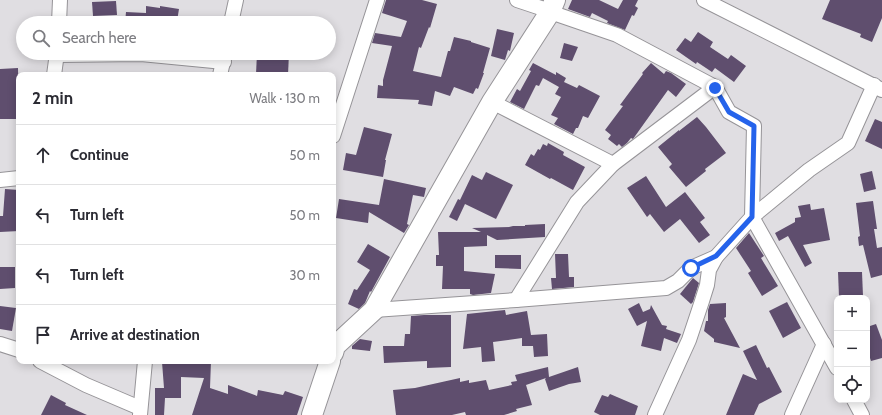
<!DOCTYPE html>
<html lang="en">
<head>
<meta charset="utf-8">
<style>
  body { margin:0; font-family:Cabin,sans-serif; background:#f2f2f3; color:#2b2b33 }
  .controls { position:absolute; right:12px; bottom:12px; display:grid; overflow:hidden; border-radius:8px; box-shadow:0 2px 10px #0003 }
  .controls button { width:36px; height:36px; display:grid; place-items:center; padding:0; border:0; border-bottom:1px solid #e1e1e2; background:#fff; color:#2b2b33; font:20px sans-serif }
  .stop { position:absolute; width:12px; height:12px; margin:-9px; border:3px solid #2563eb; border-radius:50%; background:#fff }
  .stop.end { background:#2563eb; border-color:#fff; box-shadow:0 1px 4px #0008 }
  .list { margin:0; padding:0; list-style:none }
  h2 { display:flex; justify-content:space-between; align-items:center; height:52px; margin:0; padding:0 16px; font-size:17px }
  h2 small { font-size:13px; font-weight:400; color:#7c7c81 }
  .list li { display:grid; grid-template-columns:26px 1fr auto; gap:12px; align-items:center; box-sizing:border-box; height:60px; padding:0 16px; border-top:1px solid #e1e1e2 }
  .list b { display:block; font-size:15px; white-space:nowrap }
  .list em { font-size:13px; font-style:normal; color:#7c7c81 }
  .icon { flex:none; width:22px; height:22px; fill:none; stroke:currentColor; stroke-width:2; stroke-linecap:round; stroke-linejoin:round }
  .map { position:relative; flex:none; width:882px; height:415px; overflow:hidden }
  .search { position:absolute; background:#fff; box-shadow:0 2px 10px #0003; left:16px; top:16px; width:320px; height:44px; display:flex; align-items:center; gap:10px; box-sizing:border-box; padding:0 14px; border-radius:22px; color:#7c7c81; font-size:15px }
  .panel { position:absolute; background:#fff; box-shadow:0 2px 10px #0003; left:16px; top:72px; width:320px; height:292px; border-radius:8px }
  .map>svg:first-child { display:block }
</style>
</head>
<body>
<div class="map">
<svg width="882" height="415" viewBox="0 0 882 415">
  <rect width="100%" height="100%" fill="#e0dee2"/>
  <g fill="#5f4e6e">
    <polygon points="386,0 422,0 437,4 430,28 429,27 421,48 419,47 413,71 441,77 448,51 450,51 454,37 471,41 471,42 490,48 483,73 484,73 478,89 476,88 473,94 454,87 450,96 435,91 432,106 418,104 419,100 377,98 378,85 383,86 383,80 392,46 372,43 375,33 401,37 407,21 382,13"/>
    <polygon points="572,0 599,0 618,9 623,0 638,0 635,6 638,8 634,16 632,15 625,30 607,23 608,21 592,13 590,17 568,9"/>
    <polygon points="830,0 882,0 882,18 872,42 860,37 861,34 822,19"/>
    <polygon points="116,1 117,15 93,16 92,2"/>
    <polygon points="146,6 160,8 160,6 179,9 177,21 166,20 166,23 125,23 126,12 146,13"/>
    <polygon points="497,29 514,33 510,51 508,50 505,60 491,56"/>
    <polygon points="698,32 713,42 710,47 728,59 731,55 746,66 734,82 715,68 712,72 697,62 696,64 676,50 685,38 691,42"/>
    <polygon points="564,43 578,47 572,61 560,58"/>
    <polygon points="257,53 289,53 288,75 256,74"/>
    <polygon points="533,63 556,75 556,72 566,78 564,82 577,88 579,85 600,96 588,118 583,116 578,128 576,128 573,134 554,124 558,118 551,115 561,97 555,94 559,87 543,78 539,86 536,85 524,109 510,102 517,89 520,91 531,71 529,70"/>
    <polygon points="651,63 664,74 666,71 671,73 686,84 676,97 668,90 633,139 631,138 627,143 622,147 619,144 617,146 608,139 611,135 605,130 623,106 620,105 643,74 642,73"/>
    <polygon points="18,68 19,119 0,119 0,69"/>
    <polygon points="697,117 706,127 726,153 705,169 706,171 686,187 669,167 672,164 658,147 679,130 679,131"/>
    <polygon points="875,119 882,122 882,149 865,141"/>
    <polygon points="364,127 392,134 385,160 386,160 383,177 343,170 346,153 356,155"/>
    <polygon points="548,143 564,152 563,155 585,167 573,190 551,178 550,179 525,165 531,154 534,156 538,149 540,150 543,144 547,146"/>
    <polygon points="872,171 876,189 864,192 860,174"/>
    <polygon points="486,172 513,185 496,219 465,204 457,221 449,217 458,199 460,200 472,175 482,180"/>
    <polygon points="646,176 666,207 685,192 705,218 700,222 710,235 699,243 680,219 664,232 650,214 647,217 627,188"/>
    <polygon points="384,179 426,188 424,197 413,195 407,224 409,225 404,233 369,212 368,223 336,218 339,199 379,205"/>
    <polygon points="5,189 19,190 19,231 0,232 0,216 3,216"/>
    <polygon points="873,201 877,229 874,229 877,248 882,247 882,275 871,278 863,245 859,246 858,237 860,236 856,203"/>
    <polygon points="810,204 811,210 824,208 830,240 803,245 812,263 805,267 788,236 779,241 775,233 795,222 795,218 801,217 798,206"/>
    <polygon points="545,224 545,237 497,240 487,235 487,246 464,247 464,271 495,274 491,293 473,295 470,294 470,289 442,289 443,266 436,266 436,255 439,255 438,232 481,232 472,228 513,227 509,226 525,226 525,225"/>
    <polygon points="749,233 764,256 761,258 778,286 762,296 748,273 751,271 736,248"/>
    <polygon points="368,244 390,257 371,292 370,291 365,303 359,309 348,304 354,289 357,290 370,270 357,262"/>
    <polygon points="555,254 568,254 569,277 574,277 574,287 552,289 551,278 556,278"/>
    <polygon points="495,255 521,255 521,269 495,268"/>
    <polygon points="0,267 15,267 15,288 0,289"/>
    <polygon points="838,272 862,272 863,296 839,297"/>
    <polygon points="693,278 699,283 693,302 691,304 680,294"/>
    <polygon points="787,302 801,328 783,338 769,311"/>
    <polygon points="639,303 643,312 650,309 651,305 662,325 667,326 666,329 681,334 677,343 664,338 661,351 641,346 647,321 637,326 628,309"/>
    <polygon points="726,303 726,317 724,318 740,348 714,342 714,339 704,331 706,321 708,321 708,310 710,304"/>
    <polygon points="0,306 16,308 12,331 0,329"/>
    <polygon points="505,310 506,315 527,311 531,335 547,334 548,356 534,357 533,346 522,346 522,338 493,342 495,361 482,362 481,347 463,349 467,314"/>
    <polygon points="424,315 451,315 451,367 427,368 427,361 384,363 383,346 404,346 405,334 410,334 411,316"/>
    <polygon points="876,324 882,340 882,358 871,361 867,349 867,327"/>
    <polygon points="360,339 372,341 370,351 352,349 352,346"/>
    <polygon points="756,345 767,368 769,367 782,392 759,404 754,415 726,415 743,374 757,380 743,351"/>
    <polygon points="181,361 211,361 210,388 228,394 228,385 257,396 258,390 283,395 285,391 303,397 297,415 192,415 204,378 181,377 181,398 165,398 164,415 155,415 155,388 164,388 162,362"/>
    <polygon points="548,367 549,377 578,367 581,382 569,384 549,391 545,379 546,378 526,385 532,405 516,409 517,411 504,415 466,415 465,412 452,415 396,415 393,390 415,388 460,378 460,382 469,380 469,383 486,380 489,390 512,385 511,382 517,381 515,375"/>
    <polygon points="610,394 638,406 635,415 600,415 594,412 602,395 608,397"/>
    <polygon points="51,395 66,403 65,405 87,415 41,415"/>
  </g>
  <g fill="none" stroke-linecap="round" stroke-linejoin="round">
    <defs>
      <g id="street">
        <polyline points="517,0 550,11"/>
        <polyline points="704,0 882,90"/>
        <polyline points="550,12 617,35 715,87 729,112 754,126 752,217 837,368"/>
        <polyline points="59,23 60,0"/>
        <polyline points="231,23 236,0"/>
        <polyline points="57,55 141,54 224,62"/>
        <polyline points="54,75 57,53"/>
        <polyline points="220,75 225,53"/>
        <polyline points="492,102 613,164"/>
        <polyline points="333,136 377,0"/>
        <polyline points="0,180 19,178"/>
        <polyline points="516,300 577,202 613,164 715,87"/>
        <polyline points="374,310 516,300 666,288 678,281 691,268 716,257 752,217 809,170 848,143 874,85"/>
        <polyline points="0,344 19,350"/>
        <polyline points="40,361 86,385 140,408"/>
        <polyline points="854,400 862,415"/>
        <polyline points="140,415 145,361"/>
        <polyline points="655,415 689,340 702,301 707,285 709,270 716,257"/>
        <polyline points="792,415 824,344"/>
      </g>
      <g id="secondary">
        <polyline points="333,353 335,346 374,310 492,102 550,12 555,0"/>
        <polyline points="312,415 330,361"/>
      </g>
    </defs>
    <use href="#street" stroke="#969498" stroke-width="16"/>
    <use href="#secondary" stroke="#969498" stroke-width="22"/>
    <use href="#street" stroke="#fff" stroke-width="14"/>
    <use href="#secondary" stroke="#fff" stroke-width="20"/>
  </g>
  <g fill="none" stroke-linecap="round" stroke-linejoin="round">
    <polyline stroke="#2563eb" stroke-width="5" points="691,268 716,256 752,217 754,126 729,112 715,88"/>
  </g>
</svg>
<div class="controls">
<button>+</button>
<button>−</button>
<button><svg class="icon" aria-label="locate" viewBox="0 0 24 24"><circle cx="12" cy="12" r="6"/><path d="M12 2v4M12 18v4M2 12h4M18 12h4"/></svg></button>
</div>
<div class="stop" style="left:691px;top:268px"></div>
<div class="stop end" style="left:715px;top:88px"></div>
<div class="search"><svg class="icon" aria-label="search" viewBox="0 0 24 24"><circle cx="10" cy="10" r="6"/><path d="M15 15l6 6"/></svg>Search here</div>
<section class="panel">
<h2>2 min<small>Walk · 130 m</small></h2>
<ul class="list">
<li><svg class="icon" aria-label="ahead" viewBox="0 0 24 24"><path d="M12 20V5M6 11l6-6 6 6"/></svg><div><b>Continue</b></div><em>50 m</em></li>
<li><svg class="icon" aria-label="left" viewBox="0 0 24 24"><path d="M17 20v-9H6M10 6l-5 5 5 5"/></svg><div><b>Turn left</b></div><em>50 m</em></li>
<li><svg class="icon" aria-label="left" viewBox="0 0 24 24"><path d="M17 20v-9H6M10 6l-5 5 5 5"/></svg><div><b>Turn left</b></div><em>30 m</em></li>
<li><svg class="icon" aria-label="arrive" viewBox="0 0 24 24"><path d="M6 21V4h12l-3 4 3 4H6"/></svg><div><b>Arrive at destination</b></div></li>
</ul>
</section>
</div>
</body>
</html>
